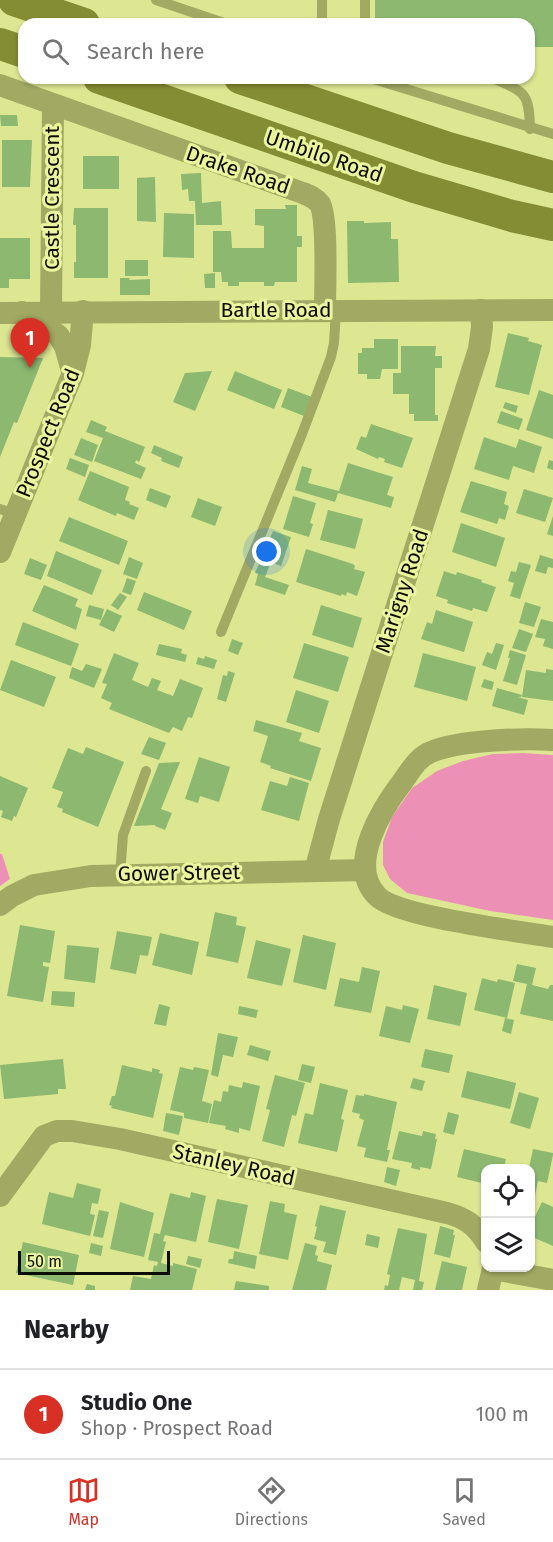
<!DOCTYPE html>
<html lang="en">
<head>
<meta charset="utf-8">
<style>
  body { margin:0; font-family:"Fira Sans",sans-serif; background:#f2f2f2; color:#202124 }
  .controls { position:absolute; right:18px; bottom:18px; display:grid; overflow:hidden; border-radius:12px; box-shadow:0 2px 4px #0004 }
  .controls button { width:54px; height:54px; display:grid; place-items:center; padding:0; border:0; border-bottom:2px solid #e0e0e0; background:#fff; color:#202124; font:30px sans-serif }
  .scale { position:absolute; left:18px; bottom:15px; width:152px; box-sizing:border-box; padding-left:6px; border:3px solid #0b0d00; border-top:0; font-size:16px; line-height:21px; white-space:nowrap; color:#0b0d00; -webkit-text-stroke:4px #eaf59e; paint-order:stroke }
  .you { position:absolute; left:267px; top:552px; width:21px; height:21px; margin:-15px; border:4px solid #fff; border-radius:50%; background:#1a73e8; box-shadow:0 0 0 9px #1a73e833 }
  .badge { display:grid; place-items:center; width:39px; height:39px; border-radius:50%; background:#d93025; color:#fff; font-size:20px; font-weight:700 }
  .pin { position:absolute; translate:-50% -50px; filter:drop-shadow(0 2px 3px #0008) }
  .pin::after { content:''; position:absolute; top:32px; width:21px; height:18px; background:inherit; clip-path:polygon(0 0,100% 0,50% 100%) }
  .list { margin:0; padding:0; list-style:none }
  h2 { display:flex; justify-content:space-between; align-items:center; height:78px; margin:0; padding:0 24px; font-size:26px }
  h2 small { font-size:20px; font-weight:400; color:#757577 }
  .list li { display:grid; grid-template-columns:39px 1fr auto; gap:18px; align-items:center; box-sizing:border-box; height:90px; padding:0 24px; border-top:2px solid #e0e0e0 }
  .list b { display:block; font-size:22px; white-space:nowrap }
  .list p { margin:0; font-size:20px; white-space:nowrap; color:#757577 }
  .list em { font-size:20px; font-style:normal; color:#757577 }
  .icon { flex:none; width:33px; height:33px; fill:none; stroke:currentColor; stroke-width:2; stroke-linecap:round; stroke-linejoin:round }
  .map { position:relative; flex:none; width:553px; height:1290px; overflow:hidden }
  .search { position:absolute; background:#fff; box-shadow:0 2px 4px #0004; left:18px; right:18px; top:18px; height:66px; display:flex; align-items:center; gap:15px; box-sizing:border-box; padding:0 21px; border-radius:18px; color:#757577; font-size:22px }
  .sheet { height:168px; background:#fff }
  nav { display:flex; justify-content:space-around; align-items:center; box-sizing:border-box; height:84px; border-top:2px solid #e0e0e0; background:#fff; font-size:16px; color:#757577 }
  nav a { display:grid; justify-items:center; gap:3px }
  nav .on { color:#d93025 }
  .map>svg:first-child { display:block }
</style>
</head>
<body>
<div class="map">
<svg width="553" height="1290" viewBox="0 0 553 1290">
  <rect width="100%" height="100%" fill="#dde792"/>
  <g fill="#ed90b6">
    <polygon points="523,753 553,755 553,920 490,911 407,893 390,879 383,865 383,842 392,817 412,788 437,771 463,761 493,754"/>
    <polygon points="0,854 2,854 10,879 0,886"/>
  </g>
  <g fill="#8cb870">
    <polygon points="375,0 553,0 553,47 529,47 529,24 375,24"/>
    <polygon points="0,115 17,115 18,126 1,126"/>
    <polygon points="2,140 32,140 30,187 2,187"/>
    <rect x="83" y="156" width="36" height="33"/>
    <polygon points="201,173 202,203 221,201 222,225 196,225 195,201 189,201 188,189 182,190 181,174"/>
    <polygon points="155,177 156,222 137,221 137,178"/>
    <polygon points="285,205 297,205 297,236 302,236 302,247 297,247 297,282 275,282 274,286 264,286 264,282 239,282 239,286 228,286 228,282 222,282 221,272 213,272 213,231 231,231 232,248 264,248 264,226 255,225 255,209 286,209"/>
    <polygon points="74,208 108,208 108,278 74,278 74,262 76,262 76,225 73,225"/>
    <polygon points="164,213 194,214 194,258 163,257"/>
    <polygon points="347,221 364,221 364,223 391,222 391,239 398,239 399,282 348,283"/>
    <polygon points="0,238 30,238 30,279 9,279 9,288 0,288"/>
    <rect x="125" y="260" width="23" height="16"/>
    <polygon points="215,273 215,288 205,288 204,274"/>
    <polygon points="120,278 130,278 129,280 150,279 150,295 120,295"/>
    <polygon points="508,333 529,338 528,341 542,345 529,395 495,387"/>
    <polygon points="374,339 398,339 398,369 382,369 380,379 367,379 367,374 358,374 358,353 362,353 362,348 374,348"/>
    <polygon points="401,346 436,346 435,356 442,356 442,368 435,368 435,415 438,415 438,421 414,421 414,414 409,414 409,394 393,394 393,373 401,373"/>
    <polygon points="0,357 43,358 17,423 14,422 0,457"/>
    <polygon points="212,371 195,411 173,402 185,373"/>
    <polygon points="235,371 282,390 274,409 227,390"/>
    <polygon points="288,388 312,397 304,416 281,407"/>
    <polygon points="539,390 553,395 553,439 526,430"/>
    <polygon points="505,402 518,406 516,413 503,408"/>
    <polygon points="501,411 523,419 519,430 497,423"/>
    <polygon points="91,420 107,427 105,431 145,447 139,462 136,460 135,463 146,468 141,479 94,461 103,438 86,432"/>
    <polygon points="371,424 413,438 402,468 384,462 385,459 379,457 378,459 356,449 361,436 366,438"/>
    <polygon points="484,437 516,448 519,439 542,447 534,473 513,466 509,480 474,469"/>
    <polygon points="81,438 98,445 92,462 74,455"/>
    <polygon points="154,445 183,457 179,468 161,461 162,458 151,453"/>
    <polygon points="70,458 89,465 85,477 66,469"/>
    <polygon points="549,460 553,461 553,470 547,468"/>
    <polygon points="348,463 393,477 387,495 394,497 391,508 338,493 335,502 295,490 302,466 312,469 308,483 339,491"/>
    <polygon points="90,471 129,487 125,500 130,502 129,504 139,508 134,520 117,513 116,516 78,500"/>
    <polygon points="471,481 507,492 504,504 509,506 505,520 499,518 497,524 460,512"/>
    <polygon points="150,488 171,496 166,508 146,500"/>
    <polygon points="524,489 553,498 545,522 516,513"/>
    <polygon points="293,496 316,503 310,523 313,524 309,537 283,529"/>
    <polygon points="198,498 222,507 215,526 191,517"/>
    <polygon points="328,510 363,519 355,549 320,540"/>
    <polygon points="553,516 553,536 547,534"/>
    <polygon points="69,517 128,541 119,565 59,541"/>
    <polygon points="461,523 505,538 496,567 452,552"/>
    <polygon points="273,531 291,537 281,566 271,562 265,577 289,585 285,595 255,585 258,574 255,573"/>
    <polygon points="306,549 353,564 355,566 354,569 365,572 357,596 347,592 346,596 342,594 341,596 296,582"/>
    <polygon points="56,551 102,570 92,595 47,576"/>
    <polygon points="540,555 553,559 553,568 548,567 546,574 535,571"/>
    <polygon points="129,557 143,563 137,579 123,574"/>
    <polygon points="30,558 47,565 41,580 24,574"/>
    <polygon points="519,562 531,565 520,599 510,596 514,583 508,581 511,571 516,572"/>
    <polygon points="444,571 456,575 457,572 482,580 481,582 496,587 487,612 473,608 472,611 447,603 448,600 436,596"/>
    <polygon points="127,578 136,581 131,595 122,592"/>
    <polygon points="44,585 78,599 75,606 82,609 76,630 32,611"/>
    <polygon points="144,592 192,611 184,630 137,610"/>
    <polygon points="120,593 127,597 118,610 111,605"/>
    <polygon points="525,602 541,607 534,627 519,623"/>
    <polygon points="89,605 104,609 101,620 86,616"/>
    <polygon points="321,605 362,618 353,648 312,635"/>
    <polygon points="107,609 122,616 114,632 99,625"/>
    <polygon points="436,610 473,622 464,652 421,639 427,622 432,624"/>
    <polygon points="541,619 553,622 553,649 543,646 545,639 535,637"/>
    <polygon points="23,622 79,644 71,666 15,645"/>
    <polygon points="519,629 533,634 526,652 512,648"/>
    <polygon points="232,639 243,643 238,655 228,651"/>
    <polygon points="304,643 349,657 338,692 293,678"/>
    <polygon points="496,643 504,645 496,670 482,665 487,652 492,654"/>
    <polygon points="159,644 182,649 181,653 187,655 185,662 156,655"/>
    <polygon points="510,650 526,655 517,685 503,681 510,658 508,658"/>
    <polygon points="114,653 139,663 132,680 148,687 152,678 161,681 157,690 173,696 180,679 203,688 192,718 188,717 182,731 173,727 169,733 109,709 112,703 101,698 107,684 102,683"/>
    <polygon points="423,653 476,667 467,701 414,687"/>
    <polygon points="205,656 217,660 214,669 196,664 198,657 204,659"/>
    <polygon points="11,660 56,677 44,707 0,690"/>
    <polygon points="86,664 102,669 94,688 69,678 72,667 82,671"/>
    <polygon points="546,669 553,670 553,701 522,697 526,670 546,673"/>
    <polygon points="228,671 235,673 226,702 217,699 223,675 227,676"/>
    <polygon points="484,679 494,682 492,690 481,687"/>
    <polygon points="497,688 522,695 521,697 518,697 528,700 524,715 492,706"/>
    <polygon points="296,690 329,701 319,733 286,722"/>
    <polygon points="256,720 302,733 299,741 321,748 311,781 270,768 271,766 260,762 268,736 253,731"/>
    <polygon points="149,737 166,743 159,760 141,754"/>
    <polygon points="86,747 124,762 98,827 62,812 63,809 57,807 63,792 52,788 68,748 83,754"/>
    <polygon points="199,757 230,767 219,802 200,796 198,803 185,799"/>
    <polygon points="180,762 161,809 172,813 165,830 155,826 155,825 134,826 159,763"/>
    <polygon points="0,776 28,788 16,817 14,816 12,821 1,817 3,811 0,810"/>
    <polygon points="290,777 309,783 299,821 261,810 270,781 287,786"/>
    <polygon points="215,912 237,917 236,925 246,927 238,963 206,956"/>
    <polygon points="20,925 55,931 50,963 43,962 43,966 49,967 43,1002 7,996"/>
    <polygon points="117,931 152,937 148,956 140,955 136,974 110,969"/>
    <polygon points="160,933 199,942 192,975 152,965"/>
    <polygon points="303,935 336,943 326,990 293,982"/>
    <polygon points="256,940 291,949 282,986 247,978"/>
    <polygon points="67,945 99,948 95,983 64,979"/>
    <polygon points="517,964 536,968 532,985 548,989 550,985 553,985 553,1021 520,1014 527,984 513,981"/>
    <polygon points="362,967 380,971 371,1013 334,1006 340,978 359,982"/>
    <polygon points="482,978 497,982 498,979 515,983 507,1018 474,1010"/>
    <polygon points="434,985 467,993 460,1026 427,1019"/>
    <polygon points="52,991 75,992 74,1007 51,1005"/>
    <polygon points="159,1004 170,1007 166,1026 154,1024"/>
    <polygon points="403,1005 419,1009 410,1043 379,1036 386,1006 402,1010"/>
    <polygon points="239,1006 258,1010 256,1018 238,1014"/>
    <polygon points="505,1018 514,1020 511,1034 502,1031"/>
    <polygon points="218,1033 238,1037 233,1057 223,1055 218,1077 211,1075"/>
    <polygon points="250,1045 271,1051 268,1061 247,1055"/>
    <polygon points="425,1049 453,1055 449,1073 421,1067"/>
    <polygon points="63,1059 66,1089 58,1089 58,1094 4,1099 0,1065"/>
    <polygon points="302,1064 315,1067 311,1083 298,1080"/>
    <polygon points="122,1065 152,1072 152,1068 160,1070 159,1073 163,1074 153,1118 111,1108 112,1106 109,1105 112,1096 115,1096"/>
    <polygon points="180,1067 193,1070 194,1067 209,1070 202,1101 212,1104 208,1123 184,1118 184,1113 170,1110"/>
    <polygon points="467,1071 516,1083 510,1109 461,1097"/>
    <polygon points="275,1075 305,1083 296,1116 292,1115 284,1147 262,1141 270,1110 266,1109"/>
    <polygon points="413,1078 425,1081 422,1091 410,1088"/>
    <polygon points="243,1082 260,1086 250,1131 239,1128 239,1133 225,1129 226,1126 209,1123 214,1100 221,1102 223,1091 228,1092 229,1085 242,1088"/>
    <polygon points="320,1083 348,1090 341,1119 344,1120 337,1152 298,1143 305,1113 313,1115"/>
    <polygon points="519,1092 539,1098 530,1129 510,1123"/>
    <polygon points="364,1094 397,1102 387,1150 390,1150 387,1162 364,1157 366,1148 357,1146 364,1120 359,1118 360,1114 352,1112 356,1095 364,1096"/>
    <polygon points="448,1112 459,1115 454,1135 443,1132"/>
    <polygon points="166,1113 183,1116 179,1135 163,1131"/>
    <polygon points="399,1131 422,1136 423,1131 436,1134 435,1139 437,1139 431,1169 420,1167 420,1170 411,1168 412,1163 392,1159"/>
    <polygon points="464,1149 506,1159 504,1168 486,1168 486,1184 457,1177"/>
    <polygon points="533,1149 553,1153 553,1155 547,1183 538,1181 533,1206 530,1206 530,1168 529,1168"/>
    <polygon points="387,1167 400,1170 396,1186 384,1182"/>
    <polygon points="77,1183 101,1189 98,1204 92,1203 90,1214 95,1215 90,1236 42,1224 49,1192 73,1198"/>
    <polygon points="191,1192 206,1196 196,1242 165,1235 163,1241 166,1242 161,1263 173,1266 173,1263 197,1269 192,1290 130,1290 133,1276 151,1279 154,1265 157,1266 158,1262 148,1260 154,1233 160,1234 170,1193 190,1198"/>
    <polygon points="217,1199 248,1205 239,1249 208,1242"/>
    <polygon points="270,1201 285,1204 284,1212 297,1215 288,1260 259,1254"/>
    <polygon points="120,1202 154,1213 144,1257 110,1249"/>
    <polygon points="542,1202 553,1207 553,1246 530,1236 530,1227"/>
    <polygon points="320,1205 346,1211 336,1255 323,1252 326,1242 314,1239 317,1227 315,1226"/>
    <polygon points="99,1210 109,1212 103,1238 93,1236"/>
    <polygon points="440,1226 454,1230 453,1235 455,1235 450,1258 434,1254"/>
    <polygon points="398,1228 427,1234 419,1281 424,1282 422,1290 413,1290 415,1280 402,1277 399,1290 384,1290 385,1285 388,1286 390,1275 387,1274"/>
    <polygon points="367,1234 380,1237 378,1248 365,1245"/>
    <polygon points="23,1242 79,1255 73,1285 16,1273"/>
    <polygon points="91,1243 103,1246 101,1256 89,1253"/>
    <polygon points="305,1243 317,1246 315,1255 318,1256 317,1261 332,1265 326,1290 292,1290"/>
    <polygon points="234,1251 257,1256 255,1269 228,1263 229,1259 233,1259"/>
    <polygon points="188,1256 202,1259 200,1268 186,1264"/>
    <polygon points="442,1261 467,1267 462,1290 435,1290"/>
    <polygon points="236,1281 269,1286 269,1290 234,1290"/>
    <polygon points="87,1284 95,1286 95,1290 85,1290"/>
  </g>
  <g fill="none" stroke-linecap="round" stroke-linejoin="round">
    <g stroke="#a1a963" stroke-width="10">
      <polyline points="156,0 227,24"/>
      <polyline points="322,0 322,24"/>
      <polyline points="365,0 365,20"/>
      <polyline points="370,78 553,134"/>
      <path d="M493,78C525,93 529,91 530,129"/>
      <polyline points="0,509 15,514"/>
      <polyline points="221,632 302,434 331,357 334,343 336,310"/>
      <polyline points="120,875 123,835 146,771"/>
    </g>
    <g stroke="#a1a963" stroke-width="22">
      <path d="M0,85L300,192C308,195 315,197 320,204C328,219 325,289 325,310"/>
      <polyline points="51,311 53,105"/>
      <polyline points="22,312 58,335 65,346 72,371"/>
      <polyline points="0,313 553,310"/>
      <polyline points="0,552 73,373 80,345 83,311"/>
      <path d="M553,740C522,738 459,740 431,752C418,757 411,770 403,781C383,807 346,865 377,896C397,917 519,931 553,937"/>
      <polyline points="315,871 329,819 479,349 482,327 481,310"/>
      <polyline points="0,905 12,896 34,885 91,876 365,870"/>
      <path d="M0,1196L44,1136L57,1131H72L120,1139L447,1213C465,1218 476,1225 486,1242"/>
      <polyline points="493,1269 553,1280"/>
      <polyline points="488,1290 493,1268"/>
    </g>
    <g stroke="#848d33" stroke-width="32">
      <polyline points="14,0 84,24"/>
      <polyline points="0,44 24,52"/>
      <polyline points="99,78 414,187 512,216 553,225"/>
      <polyline points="240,78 448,148 553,177"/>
    </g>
  </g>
  <g text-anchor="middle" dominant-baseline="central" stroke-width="6" stroke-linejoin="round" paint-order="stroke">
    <g font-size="21" fill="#0b0d00" stroke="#eaf59e">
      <text transform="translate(324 156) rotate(19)">Umbilo Road</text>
      <text transform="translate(238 170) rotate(19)">Drake Road</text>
      <text transform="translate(52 198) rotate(-90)">Castle Crescent</text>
      <text x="276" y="310">Bartle Road</text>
      <text transform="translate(48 433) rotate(-68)">Prospect Road</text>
      <text transform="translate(402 591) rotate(-72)">Marigny Road</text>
      <text transform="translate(179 873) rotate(-1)">Gower Street</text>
      <text transform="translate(234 1165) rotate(13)">Stanley Road</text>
    </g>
  </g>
</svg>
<div class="controls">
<button><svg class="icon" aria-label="locate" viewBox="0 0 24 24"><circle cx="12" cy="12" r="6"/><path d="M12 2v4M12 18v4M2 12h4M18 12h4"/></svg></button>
<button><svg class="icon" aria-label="layers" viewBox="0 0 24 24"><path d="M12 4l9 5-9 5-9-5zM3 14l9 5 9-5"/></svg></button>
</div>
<div class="scale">50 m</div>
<div class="you"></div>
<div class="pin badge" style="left:30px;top:368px">1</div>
<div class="search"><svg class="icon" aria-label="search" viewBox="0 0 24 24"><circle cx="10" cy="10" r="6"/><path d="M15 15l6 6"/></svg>Search here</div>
</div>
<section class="sheet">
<h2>Nearby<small></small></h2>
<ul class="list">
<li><span class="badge">1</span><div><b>Studio One</b><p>Shop · Prospect Road</p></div><em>100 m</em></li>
</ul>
</section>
<nav>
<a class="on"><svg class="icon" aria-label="map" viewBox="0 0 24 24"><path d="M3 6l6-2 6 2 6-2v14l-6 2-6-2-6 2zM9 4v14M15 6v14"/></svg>Map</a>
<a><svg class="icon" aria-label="directions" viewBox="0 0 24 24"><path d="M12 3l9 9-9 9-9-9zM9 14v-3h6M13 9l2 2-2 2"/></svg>Directions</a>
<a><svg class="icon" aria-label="saved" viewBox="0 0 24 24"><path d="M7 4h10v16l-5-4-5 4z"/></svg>Saved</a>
</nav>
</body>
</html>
